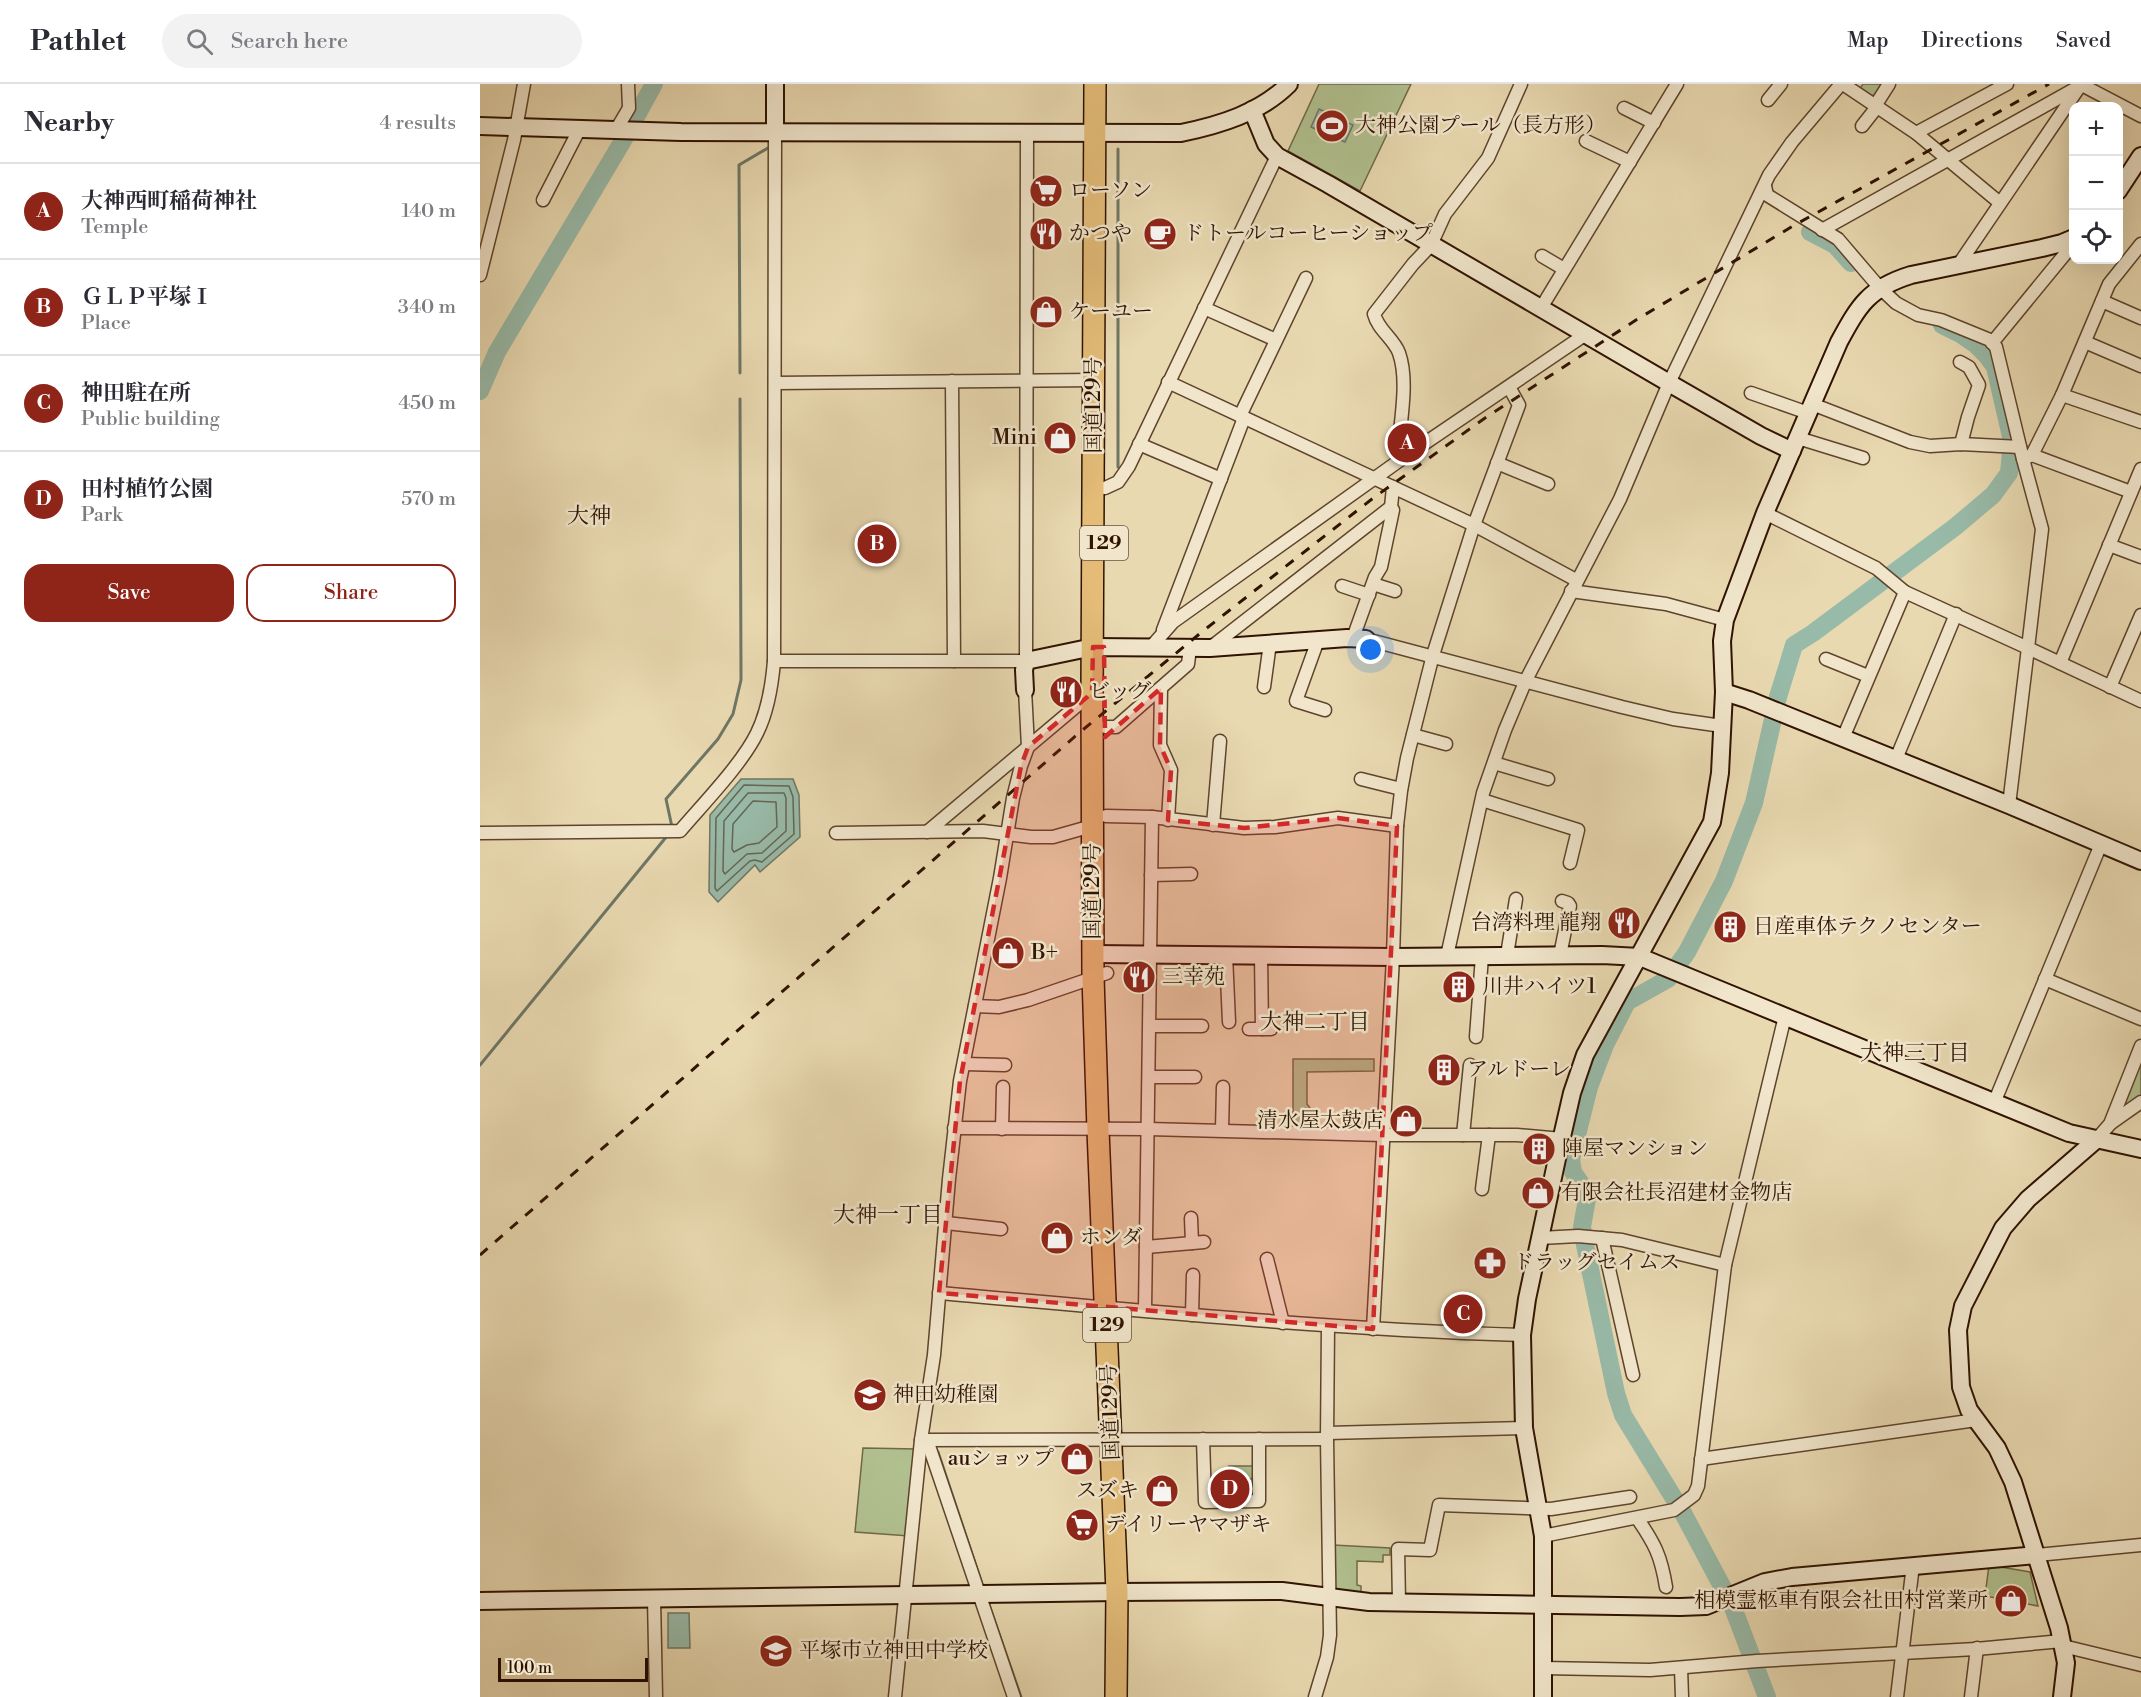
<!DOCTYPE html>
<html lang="en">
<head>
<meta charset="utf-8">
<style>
  body { margin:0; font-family:"Libre Bodoni","Noto Serif JP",serif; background:#f2f2f3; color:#2b2b33 }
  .controls { position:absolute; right:18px; top:18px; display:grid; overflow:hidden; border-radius:12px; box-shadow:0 6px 24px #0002 }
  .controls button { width:54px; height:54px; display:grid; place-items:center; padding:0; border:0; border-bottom:2px solid #e1e1e2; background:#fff; color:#2b2b33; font:30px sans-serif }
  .scale { position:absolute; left:18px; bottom:15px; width:150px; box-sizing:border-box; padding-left:6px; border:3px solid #2f1200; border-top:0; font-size:16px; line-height:21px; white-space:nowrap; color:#2f1200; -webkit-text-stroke:4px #f1e6cc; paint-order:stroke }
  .you { position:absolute; left:891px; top:566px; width:21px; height:21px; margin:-15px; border:4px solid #fff; border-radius:50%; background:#1a73e8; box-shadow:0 0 0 9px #1a73e833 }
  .badge { display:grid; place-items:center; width:39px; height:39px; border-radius:50%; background:#8f2418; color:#fff; font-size:20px; font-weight:700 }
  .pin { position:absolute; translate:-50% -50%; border:3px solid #fff; box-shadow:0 2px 6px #0006 }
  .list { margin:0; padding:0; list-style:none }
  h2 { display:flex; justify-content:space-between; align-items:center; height:78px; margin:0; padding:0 24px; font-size:26px }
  h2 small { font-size:20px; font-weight:400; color:#7c7c81 }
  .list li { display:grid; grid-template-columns:39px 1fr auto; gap:18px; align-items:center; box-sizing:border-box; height:96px; padding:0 24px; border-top:2px solid #e1e1e2 }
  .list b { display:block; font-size:22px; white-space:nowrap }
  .list p { margin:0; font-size:20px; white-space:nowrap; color:#7c7c81 }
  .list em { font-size:20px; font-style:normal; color:#7c7c81 }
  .actions { display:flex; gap:12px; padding:18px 24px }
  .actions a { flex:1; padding:14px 0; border:2px solid #8f2418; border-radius:18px; text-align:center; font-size:21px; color:#8f2418 }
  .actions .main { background:#8f2418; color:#fff }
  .icon { flex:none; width:33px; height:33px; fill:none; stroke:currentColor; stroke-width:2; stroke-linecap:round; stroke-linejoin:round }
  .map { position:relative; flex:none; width:1661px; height:1613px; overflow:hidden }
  header { display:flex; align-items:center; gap:36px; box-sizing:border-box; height:84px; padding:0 30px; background:#fff; border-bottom:2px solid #e1e1e2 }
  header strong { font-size:28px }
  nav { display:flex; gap:33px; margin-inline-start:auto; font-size:21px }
  .search { width:420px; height:54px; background:#f2f2f3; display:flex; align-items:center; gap:15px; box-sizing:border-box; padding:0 21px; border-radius:33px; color:#7c7c81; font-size:22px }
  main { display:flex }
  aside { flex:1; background:#fff }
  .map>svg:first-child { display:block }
</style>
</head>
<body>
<header>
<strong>Pathlet</strong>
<div class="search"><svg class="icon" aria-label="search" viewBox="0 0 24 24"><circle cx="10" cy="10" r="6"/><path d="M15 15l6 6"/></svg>Search here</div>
<nav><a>Map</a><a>Directions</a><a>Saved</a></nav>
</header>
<main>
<aside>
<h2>Nearby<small>4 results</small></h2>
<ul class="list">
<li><span class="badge">A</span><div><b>大神西町稲荷神社</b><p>Temple</p></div><em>140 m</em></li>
<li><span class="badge">B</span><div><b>ＧＬＰ平塚Ⅰ</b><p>Place</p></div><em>340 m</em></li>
<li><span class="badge">C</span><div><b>神田駐在所</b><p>Public building</p></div><em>450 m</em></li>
<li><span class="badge">D</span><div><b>田村植竹公園</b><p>Park</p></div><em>570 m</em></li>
</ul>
<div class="actions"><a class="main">Save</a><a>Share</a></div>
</aside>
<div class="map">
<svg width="1661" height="1613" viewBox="0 0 1661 1613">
  <rect width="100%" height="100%" fill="#e9d9b1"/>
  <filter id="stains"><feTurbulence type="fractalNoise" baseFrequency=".00333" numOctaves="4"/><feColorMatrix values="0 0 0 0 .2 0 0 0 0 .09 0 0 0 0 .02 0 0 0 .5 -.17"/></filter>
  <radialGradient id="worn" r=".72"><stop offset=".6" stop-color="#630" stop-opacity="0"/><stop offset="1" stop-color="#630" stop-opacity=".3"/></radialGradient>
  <g fill="#b1c08f" stroke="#706948" stroke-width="1.5">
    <polygon points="839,0 931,0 880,107 808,67"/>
    <polygon points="1383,0 1405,0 1397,11 1387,12 1379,6"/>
    <polygon points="1661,971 1661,1014 1636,1033"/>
    <polygon points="813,975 894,975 894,987 827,988 827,1020 830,1024 830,1044 813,1044"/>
    <polygon points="383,1364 437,1365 429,1452 375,1448"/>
    <polygon points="749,1382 778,1382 778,1395 752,1395 752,1414 749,1414"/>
    <polygon points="853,1461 910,1464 910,1471 903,1471 903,1478 877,1477 877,1501 881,1502 881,1512 854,1508"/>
    <polygon points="1509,1481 1550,1488 1558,1522 1505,1512"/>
  </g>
  <g fill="#98baa8" stroke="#6e7765" stroke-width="1.5">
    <polygon points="839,25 873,41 865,58 831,43"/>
    <polygon points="261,695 313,695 319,711 320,753 280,788 275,781 238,818 229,808 230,731"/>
    <polygon points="188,1529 209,1529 210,1564 188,1564"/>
  </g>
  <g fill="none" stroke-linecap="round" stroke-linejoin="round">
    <g stroke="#646654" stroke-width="1.5">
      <polygon points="842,34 863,43 863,48 859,49 841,41 840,38"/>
      <polygon points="264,701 309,702 313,713 314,750 282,778 275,776 270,777 237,807 235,804 236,734"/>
      <polygon points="268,709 304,709 306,714 306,747 282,769 267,770 245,790 243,787 244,737"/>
      <polygon points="273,717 296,718 297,743 279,759 267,761 254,768 252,765 253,740"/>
    </g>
    <g stroke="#6e7765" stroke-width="3">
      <polyline points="260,289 259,81 288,64"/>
      <polyline points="638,383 638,65"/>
      <polyline points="192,743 186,715 238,655 253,630 261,596 260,315"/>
      <polyline points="0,981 187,752"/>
      <polyline points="458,1368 503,1503"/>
      <polyline points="507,1515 541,1613"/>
    </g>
    <g stroke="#98baa8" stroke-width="18">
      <polyline points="1330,148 1355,161 1371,179"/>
      <polyline points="0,307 17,268 141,60 174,0"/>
      <polyline points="1287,1613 1252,1521 1203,1429 1143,1331 1136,1309 1105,1161 1102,1143 1107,1115 1104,1104 1093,1088 1091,1075 1109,1003 1125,961 1147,918 1188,895 1207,868 1244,797 1274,719 1298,613 1314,561 1333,549 1475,443 1513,411 1529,389 1532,357 1515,283 1507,272 1495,260 1482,251 1462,241"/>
    </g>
    <defs>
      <g id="street">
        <polyline points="1363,0 1436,49 1520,119"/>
        <polyline points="1600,0 1661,32"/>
        <polyline points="1288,16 1301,0"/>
        <polyline points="1395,22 1409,0"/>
        <polyline points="1144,24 1174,39"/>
        <polyline points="1382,42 1397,23"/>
        <polyline points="136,46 149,24 148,0"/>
        <polyline points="1436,49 1527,0"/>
        <polyline points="1106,57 1150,78"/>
        <polyline points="1285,102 1287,111 1358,155 1399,203 1416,219 1438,231 1461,236 1510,256 1516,263 1543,375 1552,371 1582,311 1629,200 1661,160"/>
        <polyline points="63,116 99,46"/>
        <polyline points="1342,146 1600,2"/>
        <polyline points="1062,172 1084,185"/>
        <polyline points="1479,180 1598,5"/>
        <polyline points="0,191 34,56 44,0"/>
        <polyline points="1622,217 1661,234"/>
        <polyline points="724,224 796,256"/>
        <polyline points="1061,224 1197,0"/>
        <polyline points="1605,258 1661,282"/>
        <polyline points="1512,259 1590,164 1593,154"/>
        <polyline points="1480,278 1489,283 1499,301 1488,333 1481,360"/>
        <polyline points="472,297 474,577"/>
        <polyline points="688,298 994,441 1096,496"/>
        <polyline points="295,299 614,296"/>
        <polyline points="1271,309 1328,329"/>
        <polyline points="1582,311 1661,338"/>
        <polyline points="1332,320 1430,358 1450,362 1481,360 1540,363"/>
        <polyline points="760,332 826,194"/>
        <polyline points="1318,354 1383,374"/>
        <polyline points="659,360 741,395"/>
        <polyline points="1552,371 1651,408"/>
        <path d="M923,374L918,368C920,339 929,297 919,269C914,255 898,246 894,230L933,180L951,161L965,130L1008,74L1041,0"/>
        <polyline points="1017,379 1068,400"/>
        <polyline points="625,404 638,398 649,382 797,72"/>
        <polyline points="1285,429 1396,484 1425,508 1548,564 1562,445 1543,375"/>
        <polyline points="1629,461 1661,473"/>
        <polyline points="893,500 915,507"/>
        <polyline points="862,502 889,511"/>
        <polyline points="1091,507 1186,520 1245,536"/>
        <polyline points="683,546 764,334"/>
        <polyline points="873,554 895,493 901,483 913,426 911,423 913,403"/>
        <polyline points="886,555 1142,623 1193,635 1242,642"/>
        <polyline points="838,556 816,617 845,626"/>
        <polyline points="671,563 693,538 923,374 1106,250"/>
        <polyline points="730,564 911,423"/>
        <polyline points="1346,575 1388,592"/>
        <polyline points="294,577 546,577 547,48"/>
        <polyline points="1580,579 1661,385"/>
        <polyline points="784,603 790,559"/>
        <polyline points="1630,603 1661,531"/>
        <polyline points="681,604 680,661 691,686 688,736"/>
        <polyline points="625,643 636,643 708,580 710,564"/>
        <polyline points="933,651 966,660"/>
        <polyline points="1363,654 1425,508"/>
        <polyline points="1416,675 1476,530"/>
        <polyline points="1014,679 1068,695"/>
        <polyline points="881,695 921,705"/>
        <polyline points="1002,716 1098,746 1090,779"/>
        <polyline points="1529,721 1548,564 1661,617"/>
        <polyline points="626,732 672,733 764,744 795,743 858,734 917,742"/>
        <polyline points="733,741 740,657"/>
        <polyline points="447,748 612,609"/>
        <path d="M0,749L200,747C223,720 262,680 277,649C288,627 292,601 294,577L295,48"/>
        <polyline points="356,749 503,747 551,753 573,753 612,742"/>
        <polyline points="671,791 711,790"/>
        <polyline points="746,871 749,938"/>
        <polyline points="781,871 782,945"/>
        <polyline points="1027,871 1036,815"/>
        <polyline points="1080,871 1090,822 1088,819 1082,817"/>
        <polyline points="967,872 1003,709 1025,646 1046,596 1140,415 1189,299 1289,91 1312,58 1361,0"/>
        <polyline points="1565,895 1661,935"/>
        <polyline points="495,922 519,923 548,916 627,889"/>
        <polyline points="670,942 722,942"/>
        <polyline points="769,945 791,945"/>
        <polyline points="996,953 1002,872"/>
        <polyline points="484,980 525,981"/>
        <polyline points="669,993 715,993"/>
        <polyline points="1514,1019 1621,760"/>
        <polyline points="1631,1039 1661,1018"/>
        <polyline points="474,1044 668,1045 903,1051 1037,1051 1082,1055"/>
        <polyline points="522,1045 523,1003"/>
        <polyline points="742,1046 743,1003"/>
        <polyline points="983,1051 990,981"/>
        <polyline points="1616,1056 1630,1040 1661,962"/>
        <polyline points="1002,1105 1009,1051"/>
        <polyline points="711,1134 712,1159"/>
        <polyline points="466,1139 521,1145"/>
        <polyline points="1060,1154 1098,1152 1142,1156 1245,1181"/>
        <polyline points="1122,1154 1153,1291"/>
        <polyline points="666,1163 724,1158"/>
        <polyline points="787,1175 803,1239"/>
        <path d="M459,1209C653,1226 847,1245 1042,1251"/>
        <polyline points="665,1226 672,733"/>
        <polyline points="712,1231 713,1191"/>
        <polyline points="893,1245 913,873 917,742 921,707 927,674 953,571 994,441 1039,321 1029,303"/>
        <polyline points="847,1349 1044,1344"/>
        <polyline points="723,1355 725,1418 779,1417 779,1355"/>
        <polyline points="441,1356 847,1355"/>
        <polyline points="447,1356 534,1613"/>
        <polyline points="1221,1375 1496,1336"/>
        <path d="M1157,1434C1175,1460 1181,1472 1186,1503"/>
        <polyline points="1063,1452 1194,1426 1214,1411 1218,1402 1245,1181 1305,932"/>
        <polyline points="1557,1471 1661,1461"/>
        <polyline points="174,1514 176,1613"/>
        <polyline points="919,1518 918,1465 950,1466 959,1421 1071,1425 1150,1413"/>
        <polyline points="1583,1562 1661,1581"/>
        <polyline points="1063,1584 1170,1586 1277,1577 1496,1565 1582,1557"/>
        <polyline points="1201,1584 1202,1613"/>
        <polyline points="415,1613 441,1356 454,1271 469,1095 480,997 520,794 533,714 541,682 548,663 545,606"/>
        <polyline points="835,1613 847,1573 850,1551 847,1355 848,1242"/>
        <polyline points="1417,1613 1433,1481"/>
        <polyline points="1491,1613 1497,1564"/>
      </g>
      <g id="secondary">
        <polyline points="295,0 295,48"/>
        <polyline points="772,26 786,60 797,72 848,100 1189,299 1281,352 1312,367"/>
        <path d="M0,42L201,48L701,49C740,41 780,29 809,0"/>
        <polyline points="1638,107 1661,72"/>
        <polyline points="545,606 544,586 546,577 613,563 730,564 867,554 886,555"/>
        <polyline points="1244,608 1269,616 1529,721 1661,777"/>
        <polyline points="613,870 913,873 1122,871 1160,873 1589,1049 1661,1065"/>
        <polyline points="0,1517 637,1508 802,1507 889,1518 1200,1523 1226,1522 1285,1498 1312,1493 1557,1471"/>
        <path d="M1063,1613V1452L1044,1344L1042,1251L1047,1215L1078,1070L1092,1009L1105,971L1232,738L1240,689L1244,608L1242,557L1245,536L1285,429L1359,258C1379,221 1389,204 1431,191L1562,164L1582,159L1594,154"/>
        <polyline points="1582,1613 1586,1579 1579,1544 1533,1398 1517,1364 1489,1326 1481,1303 1478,1246 1483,1222 1523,1144 1548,1115 1616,1056"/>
      </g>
      <polyline id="highway" points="615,0 612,609 613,893 618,1046 637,1508 636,1613"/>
    </defs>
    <use href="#street" stroke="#5e442c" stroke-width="15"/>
    <use href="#secondary" stroke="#2f1200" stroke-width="20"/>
    <use href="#highway" stroke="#2f1200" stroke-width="24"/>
    <use href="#street" stroke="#f1e6cc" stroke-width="12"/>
    <use href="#secondary" stroke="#f1e6cc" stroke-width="16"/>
    <use href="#highway" stroke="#e4bc78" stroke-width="21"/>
    <polyline stroke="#2f1200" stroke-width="3" stroke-dasharray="10 10" stroke-linecap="butt" points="0,1171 599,649 723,547 892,415 1005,334 1156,236 1313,142 1569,0"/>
  </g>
  <path fill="#d62828" fill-opacity="0.2" stroke="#d62828" stroke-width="4.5" stroke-dasharray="12 8" stroke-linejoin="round" d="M613,563H624L625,653L681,604L680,661L691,686L688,736L764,744L858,734L917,742L893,1245L459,1209L480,997L541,682L548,663L612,609Z"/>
  <defs>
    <symbol id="stadium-disc" viewBox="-11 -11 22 22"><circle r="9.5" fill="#8f2418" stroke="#f1e6cc"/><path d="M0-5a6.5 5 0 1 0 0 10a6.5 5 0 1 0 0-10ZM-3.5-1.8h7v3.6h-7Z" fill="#fff"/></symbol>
    <symbol id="supermarket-disc" viewBox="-11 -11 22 22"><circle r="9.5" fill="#8f2418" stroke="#f1e6cc"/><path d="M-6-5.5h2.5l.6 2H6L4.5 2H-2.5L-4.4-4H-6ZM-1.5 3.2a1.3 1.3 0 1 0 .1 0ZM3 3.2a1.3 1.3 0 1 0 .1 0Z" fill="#fff"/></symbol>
    <symbol id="restaurant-disc" viewBox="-11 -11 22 22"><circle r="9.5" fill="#8f2418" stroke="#f1e6cc"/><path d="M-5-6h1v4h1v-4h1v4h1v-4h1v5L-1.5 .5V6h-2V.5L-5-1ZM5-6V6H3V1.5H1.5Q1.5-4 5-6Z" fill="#fff"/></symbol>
    <symbol id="cafe-disc" viewBox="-11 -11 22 22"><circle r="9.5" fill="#8f2418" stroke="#f1e6cc"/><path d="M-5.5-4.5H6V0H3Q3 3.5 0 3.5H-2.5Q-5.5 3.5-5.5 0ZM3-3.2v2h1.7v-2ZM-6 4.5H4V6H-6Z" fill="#fff"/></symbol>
    <symbol id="shop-disc" viewBox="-11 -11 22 22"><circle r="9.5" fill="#8f2418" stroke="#f1e6cc"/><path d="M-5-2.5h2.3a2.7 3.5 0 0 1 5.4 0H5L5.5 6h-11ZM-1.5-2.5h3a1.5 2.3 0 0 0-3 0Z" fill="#fff"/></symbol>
    <symbol id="building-disc" viewBox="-11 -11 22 22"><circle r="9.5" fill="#8f2418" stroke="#f1e6cc"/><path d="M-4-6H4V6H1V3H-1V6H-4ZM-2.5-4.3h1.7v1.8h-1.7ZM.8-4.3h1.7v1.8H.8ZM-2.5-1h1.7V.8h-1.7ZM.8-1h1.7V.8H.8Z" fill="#fff"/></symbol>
    <symbol id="pharmacy-disc" viewBox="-11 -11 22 22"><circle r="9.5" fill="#8f2418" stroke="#f1e6cc"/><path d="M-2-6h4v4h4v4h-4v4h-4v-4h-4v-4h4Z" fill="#fff"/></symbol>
    <symbol id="school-disc" viewBox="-11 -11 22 22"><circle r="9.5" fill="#8f2418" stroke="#f1e6cc"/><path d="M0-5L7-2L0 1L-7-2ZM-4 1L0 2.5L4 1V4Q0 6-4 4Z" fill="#fff"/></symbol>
  </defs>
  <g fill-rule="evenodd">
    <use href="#stadium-disc" x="833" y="23" width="38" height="38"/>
    <use href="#supermarket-disc" x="547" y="88" width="38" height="38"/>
    <use href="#restaurant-disc" x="547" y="131" width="38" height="38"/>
    <use href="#cafe-disc" x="661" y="131" width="38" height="38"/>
    <use href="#shop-disc" x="547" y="209" width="38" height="38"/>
    <use href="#shop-disc" x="561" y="335" width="38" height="38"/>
    <use href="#restaurant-disc" x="567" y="589" width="38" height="38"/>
    <use href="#restaurant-disc" x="1125" y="820" width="38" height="38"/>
    <use href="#building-disc" x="1231" y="824" width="38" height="38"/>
    <use href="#shop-disc" x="509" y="850" width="38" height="38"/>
    <use href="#restaurant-disc" x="640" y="874" width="38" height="38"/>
    <use href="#building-disc" x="960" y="884" width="38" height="38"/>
    <use href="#building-disc" x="945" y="967" width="38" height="38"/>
    <use href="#shop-disc" x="907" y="1018" width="38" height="38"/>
    <use href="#building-disc" x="1040" y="1046" width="38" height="38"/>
    <use href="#shop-disc" x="1039" y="1090" width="38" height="38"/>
    <use href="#shop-disc" x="558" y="1135" width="38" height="38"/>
    <use href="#pharmacy-disc" x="991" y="1160" width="38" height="38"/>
    <use href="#school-disc" x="371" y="1292" width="38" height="38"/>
    <use href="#shop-disc" x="578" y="1356" width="38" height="38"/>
    <use href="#shop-disc" x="663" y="1388" width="38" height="38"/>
    <use href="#supermarket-disc" x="583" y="1422" width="38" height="38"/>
    <use href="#shop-disc" x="1512" y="1498" width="38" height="38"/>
    <use href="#school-disc" x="277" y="1548" width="38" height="38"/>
  </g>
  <g text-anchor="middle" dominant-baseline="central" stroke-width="5" stroke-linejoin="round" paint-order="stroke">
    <g fill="#f1e6cc" stroke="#69523d" stroke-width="1.5">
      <rect x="600" y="442" width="48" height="34" rx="4.5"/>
      <rect x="603" y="1224" width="48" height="34" rx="4.5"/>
    </g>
    <g font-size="20" font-weight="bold" fill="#2f1200">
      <text x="624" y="459">129</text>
      <text x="627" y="1241">129</text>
    </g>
    <g font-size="21" fill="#2f1200" stroke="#f1e6cc" text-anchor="start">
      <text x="875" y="42">大神公園プール（長方形）</text>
      <text x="589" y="107">ローソン</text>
      <text x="589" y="150">かつや</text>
      <text x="703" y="150">ドトールコーヒーショップ</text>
      <text x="589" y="228">ケーユー</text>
      <text x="557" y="354" text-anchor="end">Mini</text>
      <text x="609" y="608">ビッグ</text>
      <text x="1121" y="839" text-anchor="end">台湾料理 龍翔</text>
      <text x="1273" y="843">日産車体テクノセンター</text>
      <text x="551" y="869">B+</text>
      <text x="682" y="893">三幸苑</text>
      <text x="1002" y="903">川井ハイツ1</text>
      <text x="987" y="986">アルドーレ</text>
      <text x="903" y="1037" text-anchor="end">清水屋太鼓店</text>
      <text x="1082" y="1065">陣屋マンション</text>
      <text x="1081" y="1109">有限会社長沼建材金物店</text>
      <text x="600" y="1154">ホンダ</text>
      <text x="1033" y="1179">ドラッグセイムス</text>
      <text x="413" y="1311">神田幼稚園</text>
      <text x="574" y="1375" text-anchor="end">auショップ</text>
      <text x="659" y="1407" text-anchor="end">スズキ</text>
      <text x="625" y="1441">デイリーヤマザキ</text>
      <text x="1508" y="1517" text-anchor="end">相模霊柩車有限会社田村営業所</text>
      <text x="319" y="1567">平塚市立神田中学校</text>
    </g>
    <g font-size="21" fill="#2f1200" stroke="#f1e6cc">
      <text transform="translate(614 321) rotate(-90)">国道129号</text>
      <text transform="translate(613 807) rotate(-90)">国道129号</text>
      <text transform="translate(631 1328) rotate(-92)">国道129号</text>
    </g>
    <g font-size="22" fill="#2f1200" stroke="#f1e6cc">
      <text x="109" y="432">大神</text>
      <text x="835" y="938">大神二丁目</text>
      <text x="1435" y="969">大神三丁目</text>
      <text x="408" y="1131">大神一丁目</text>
    </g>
  </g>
  <rect width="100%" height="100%" filter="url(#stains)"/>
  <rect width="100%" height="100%" fill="url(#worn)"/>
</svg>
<div class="controls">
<button>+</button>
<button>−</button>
<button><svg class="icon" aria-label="locate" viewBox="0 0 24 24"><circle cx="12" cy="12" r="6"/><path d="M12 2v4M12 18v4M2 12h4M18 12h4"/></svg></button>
</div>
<div class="scale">100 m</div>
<div class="you"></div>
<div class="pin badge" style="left:927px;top:359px">A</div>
<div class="pin badge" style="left:397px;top:460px">B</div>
<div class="pin badge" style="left:983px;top:1230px">C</div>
<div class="pin badge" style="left:750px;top:1405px">D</div>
</div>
</main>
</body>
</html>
